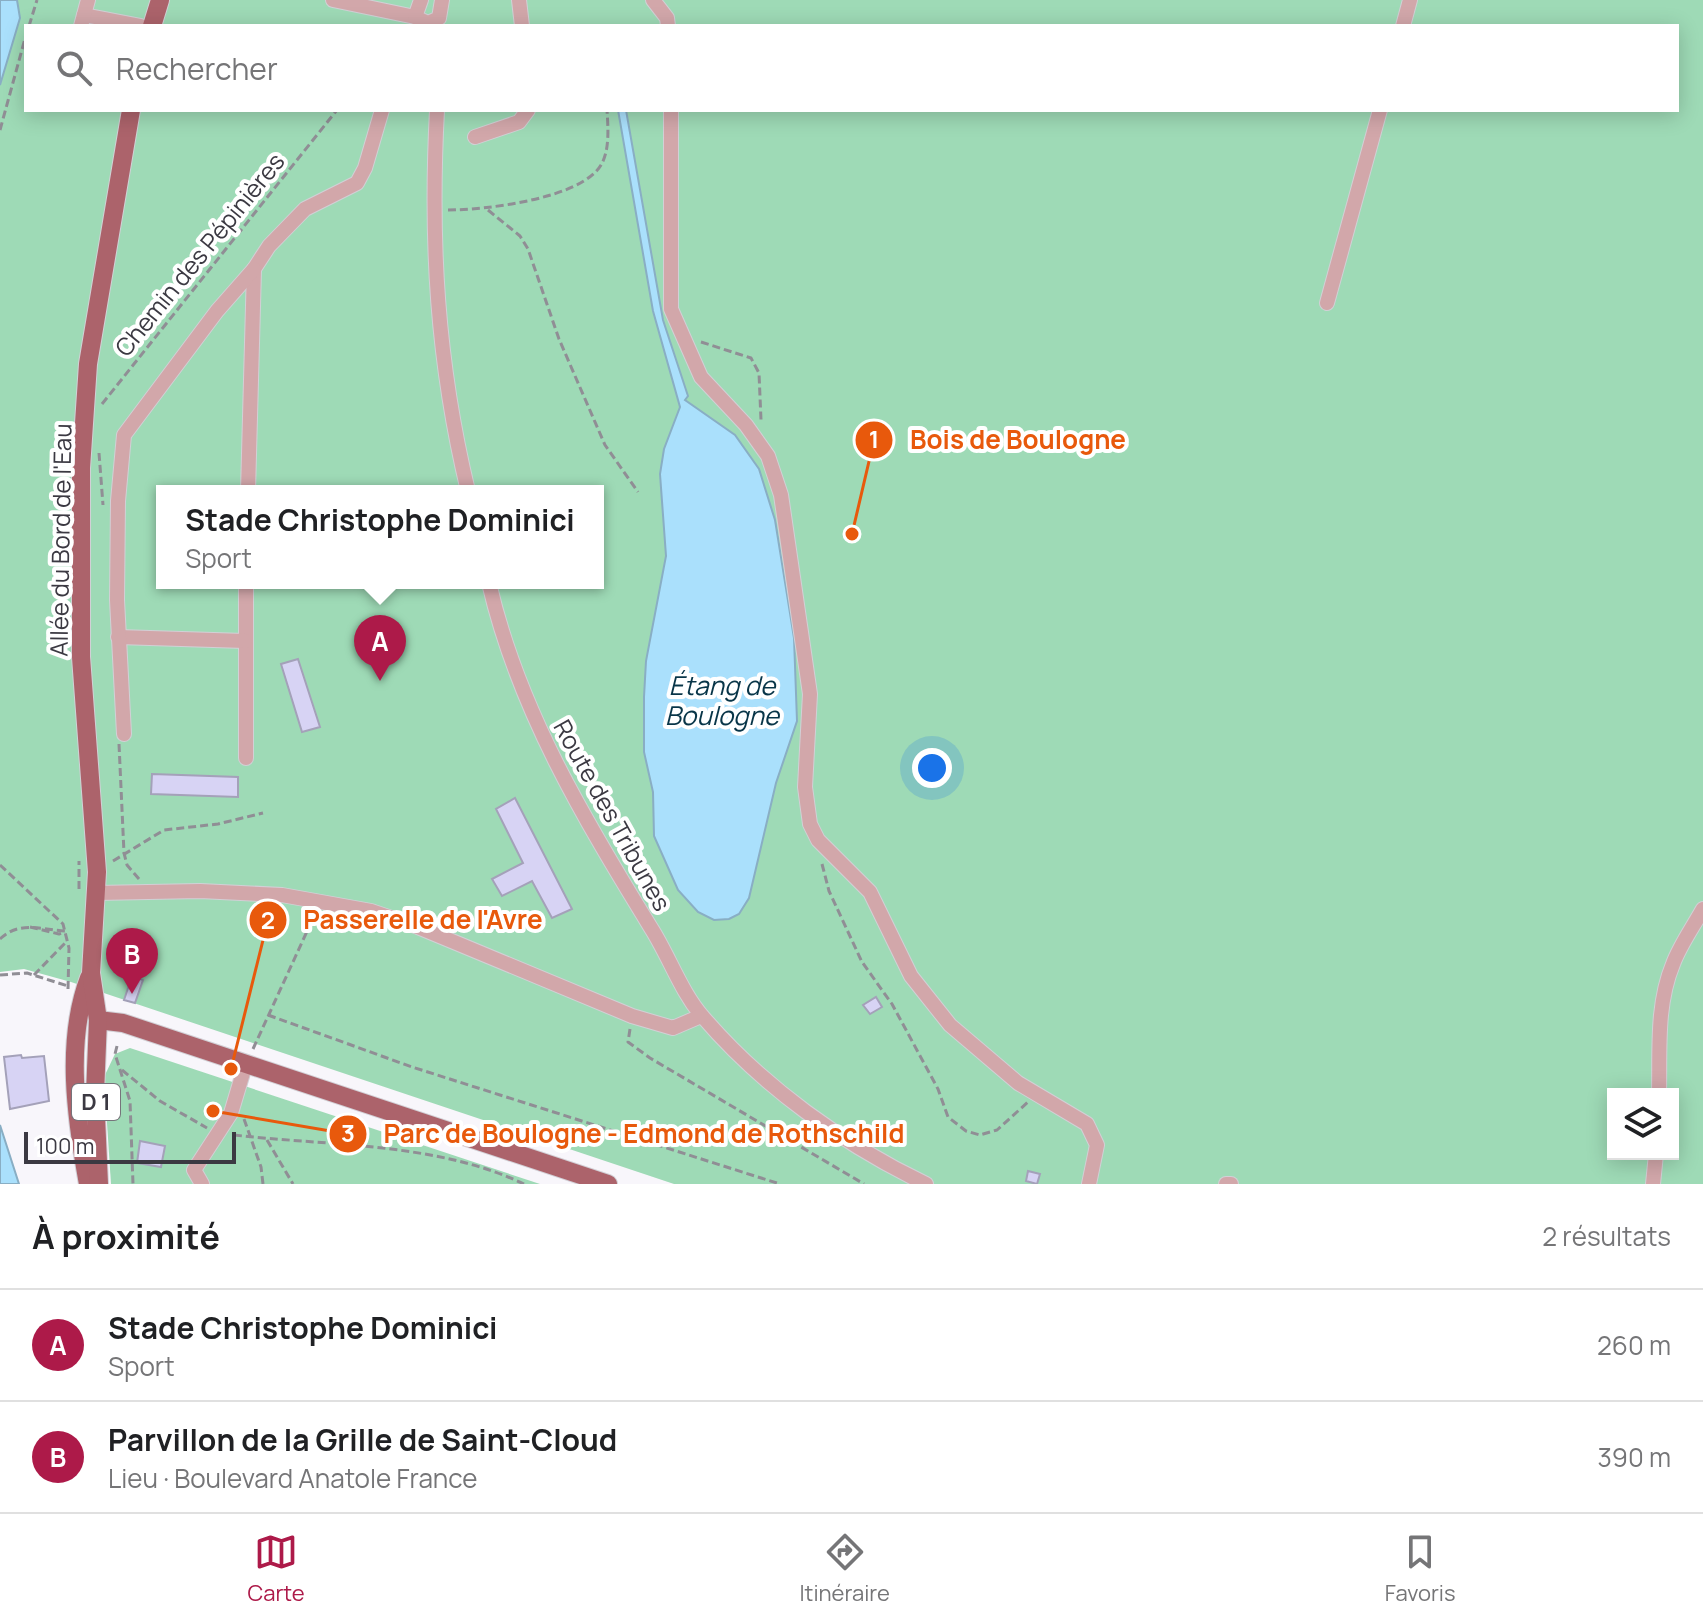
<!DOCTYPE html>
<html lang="fr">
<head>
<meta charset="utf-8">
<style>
  body { margin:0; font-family:Manrope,sans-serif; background:#f2f2f2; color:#202124 }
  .controls { position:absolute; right:24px; bottom:24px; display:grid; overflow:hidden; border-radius:0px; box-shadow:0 4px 20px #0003 }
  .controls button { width:72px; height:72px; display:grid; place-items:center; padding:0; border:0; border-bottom:2px solid #e0e0e0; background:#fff; color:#202124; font:40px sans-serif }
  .scale { position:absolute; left:24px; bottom:20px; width:212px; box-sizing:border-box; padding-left:8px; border:4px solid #3b3942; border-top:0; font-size:22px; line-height:28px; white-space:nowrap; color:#3b3942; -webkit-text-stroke:6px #fff; paint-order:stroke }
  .you { position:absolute; left:932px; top:768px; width:28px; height:28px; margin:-20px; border:6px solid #fff; border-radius:50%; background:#1a73e8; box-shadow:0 0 0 12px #1a73e833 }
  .badge { display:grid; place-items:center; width:52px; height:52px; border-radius:50%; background:#ad1a49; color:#fff; font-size:26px; font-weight:700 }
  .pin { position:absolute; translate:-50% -66px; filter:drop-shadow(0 2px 4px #0008) }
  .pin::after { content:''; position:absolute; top:42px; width:28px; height:24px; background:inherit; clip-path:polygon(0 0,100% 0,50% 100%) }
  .popup { position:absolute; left:156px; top:485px; width:448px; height:104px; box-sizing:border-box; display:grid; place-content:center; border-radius:0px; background:#fff; filter:drop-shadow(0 2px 6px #0005); font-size:26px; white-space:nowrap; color:#757577 }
  .popup b { font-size:30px; color:#202124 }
  .popup::after { content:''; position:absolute; left:50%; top:100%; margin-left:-16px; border:16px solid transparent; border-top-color:#fff }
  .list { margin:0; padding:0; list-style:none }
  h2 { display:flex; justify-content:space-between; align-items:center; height:104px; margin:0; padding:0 32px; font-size:34px }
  h2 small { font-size:26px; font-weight:400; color:#757577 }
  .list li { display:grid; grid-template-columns:52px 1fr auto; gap:24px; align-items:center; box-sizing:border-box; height:112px; padding:0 32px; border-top:2px solid #e0e0e0 }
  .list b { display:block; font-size:30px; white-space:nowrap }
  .list p { margin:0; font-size:26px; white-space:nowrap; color:#757577 }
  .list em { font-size:26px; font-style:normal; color:#757577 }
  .icon { flex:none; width:44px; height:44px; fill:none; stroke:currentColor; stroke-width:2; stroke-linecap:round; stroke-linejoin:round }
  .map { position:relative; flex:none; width:1703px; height:1184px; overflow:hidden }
  .search { position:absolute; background:#fff; box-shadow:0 4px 20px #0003; left:24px; right:24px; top:24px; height:88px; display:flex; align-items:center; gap:20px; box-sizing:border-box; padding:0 28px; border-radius:0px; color:#757577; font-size:30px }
  .sheet { height:328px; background:#fff }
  nav { display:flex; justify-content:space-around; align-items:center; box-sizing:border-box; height:112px; border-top:2px solid #e0e0e0; background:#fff; font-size:22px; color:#757577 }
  nav a { display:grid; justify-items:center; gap:4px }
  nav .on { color:#ad1a49 }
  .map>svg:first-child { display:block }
</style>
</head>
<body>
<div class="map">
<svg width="1703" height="1184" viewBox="0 0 1703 1184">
  <rect width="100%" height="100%" fill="#f8f6fb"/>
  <g fill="#9edab6" fill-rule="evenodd">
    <path d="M17,0H1703V1184H674L71,982L24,969L0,972V85L20,18ZM26,26H1677V110H26ZM162,491H598V583H162ZM1613,1094H1673V1154H1613Z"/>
    <polygon points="130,1048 540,1184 111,1184 104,1077 115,1054"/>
  </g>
  <g fill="#aae0fc" stroke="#89aec4" stroke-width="2">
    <polygon points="0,0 17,0 20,18 0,85"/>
    <polygon points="618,110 626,110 663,320 688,396 685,400 735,435 759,469 775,520 794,638 797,721 776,783 749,898 739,914 729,919 714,920 698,912 678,890 654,836 653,792 644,752 644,697 646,661 666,556 660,474 664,449 680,407 653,311"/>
    <polygon points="0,1125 19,1184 0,1184"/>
  </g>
  <g fill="#d7d3f4" stroke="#a4a1b9" stroke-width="2">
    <polygon points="298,659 320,727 302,732 281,664"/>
    <polygon points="152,774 238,777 238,797 151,794"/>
    <polygon points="515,798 572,909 552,918 532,881 502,896 492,879 523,863 496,809"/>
    <polygon points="132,976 143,980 135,1003 124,1000"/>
    <polygon points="876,997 882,1007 870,1014 863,1005"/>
    <polygon points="21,1055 22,1058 44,1056 49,1101 10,1109 4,1057"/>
    <polygon points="140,1141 165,1146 161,1167 137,1163"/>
    <polygon points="1028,1171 1040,1174 1037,1184 1026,1181"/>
  </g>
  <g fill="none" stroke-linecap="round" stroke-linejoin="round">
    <defs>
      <g id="minor">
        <polyline points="333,0 415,17"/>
        <polyline points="421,0 415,17 428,23 439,18 442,0"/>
        <polyline points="519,0 522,26"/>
        <polyline points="653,0 667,18 668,26"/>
        <polyline points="84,15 141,26"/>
        <polyline points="81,26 88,0"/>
        <polyline points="1403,26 1410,0"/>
        <path d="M437,110C430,242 437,362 468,491"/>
        <polyline points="671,110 671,309 701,377 746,425 768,456 781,495 810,694 805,787 810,824 818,840 870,892 911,976 950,1025 1018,1083 1087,1124 1097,1145 1089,1184"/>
        <polyline points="475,137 519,122 528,110"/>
        <polyline points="1327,303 1380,110"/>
        <polyline points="248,491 254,269 269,246 305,209 357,183 365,168 382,110"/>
        <polyline points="246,583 246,758"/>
        <path d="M489,583C518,709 584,819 651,928C669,956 681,992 703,1017C762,1086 844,1145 926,1184"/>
        <polyline points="118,637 245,641"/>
        <polyline points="124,734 117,600 118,501 124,435 217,311 254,269"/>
        <polyline points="96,893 200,891 282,895 371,911 418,927 632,1016 673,1028 701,1016"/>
        <path d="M1659,1094C1660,1051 1656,1005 1673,964C1680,945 1693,927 1703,909"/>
        <polyline points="202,1184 194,1170 231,1113 246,1063"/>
        <polyline points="1226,1184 1231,1184"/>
        <polyline points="1653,1184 1656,1154"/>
      </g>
      <g id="major">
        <polyline points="152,26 160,0"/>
        <polyline points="98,1020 123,1023 608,1184"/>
        <path d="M88,1184C76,1118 65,1041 89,978"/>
        <polyline points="99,1184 95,1094 98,1020 91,973 97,872 81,657 81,468 88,364 131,110"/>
      </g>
    </defs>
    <use href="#minor" stroke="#d2d0d6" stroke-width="16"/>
    <use href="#major" stroke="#d2d0d6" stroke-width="20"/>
    <g stroke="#908e95" stroke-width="3" stroke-dasharray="8 4" stroke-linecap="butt">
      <polyline points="29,26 37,0"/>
      <polyline points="0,130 26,35"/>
      <path d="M448,210C484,210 581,199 601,165C610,150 608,127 607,110"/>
      <polyline points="488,210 520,236 528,249 559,339 605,445 638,492"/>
      <polyline points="701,342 751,358 759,373 761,420"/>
      <polyline points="102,404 337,110"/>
      <polyline points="99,453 103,505"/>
      <polyline points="119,744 124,853 127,865 139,879"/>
      <polyline points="113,861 164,830 218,824 263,813"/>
      <polyline points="822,864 829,891 862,962 892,1004 938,1089 948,1117 966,1131 980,1135 997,1130 1028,1102"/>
      <polyline points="0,865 63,924 69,948 68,989"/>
      <polyline points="79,889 79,861"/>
      <polyline points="30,927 59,934 65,932"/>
      <path d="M0,939C20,920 42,930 66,931"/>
      <polyline points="0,975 27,973 68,986"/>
      <polyline points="34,975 67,941"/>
      <polyline points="268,1015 412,1067 780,1184"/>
      <polyline points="630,1029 628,1042 650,1058 864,1184"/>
      <polyline points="117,1046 115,1054 130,1101 133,1184"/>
      <polyline points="253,1049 315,914"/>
      <polyline points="122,1070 160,1101 207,1128"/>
      <polyline points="244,1119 261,1167 263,1184"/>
      <path d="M234,1135C328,1146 436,1142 524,1184"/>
      <polyline points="267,1140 293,1184"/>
    </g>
    <use href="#minor" stroke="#d2a7aa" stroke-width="14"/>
    <use href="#major" stroke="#ac636b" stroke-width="18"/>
  </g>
  <g text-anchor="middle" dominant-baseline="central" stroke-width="8" stroke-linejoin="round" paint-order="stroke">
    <rect fill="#fff" stroke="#76747b" stroke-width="2" x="72" y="1084" width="48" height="36" rx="6"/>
    <g font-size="22" font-weight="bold" fill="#3b3942">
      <text x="96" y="1102">D 1</text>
    </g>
    <g font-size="24" fill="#3b3942" stroke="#fff">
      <text transform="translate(199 254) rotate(-51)">Chemin des Pépinières</text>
      <text transform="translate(60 540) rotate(-89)">Allée du Bord de l'Eau</text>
      <text transform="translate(613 815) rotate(61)">Route des Tribunes</text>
    </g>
    <g font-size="26" font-style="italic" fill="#083548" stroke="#fff">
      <text x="722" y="685">Étang de<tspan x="722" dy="30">Boulogne</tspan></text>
    </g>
  </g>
  <path fill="none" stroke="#e8590c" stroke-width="3" d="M852 534L874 440M231 1069L268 920M213 1111L348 1134"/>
  <g fill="#e8590c" stroke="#fff" stroke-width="3">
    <circle cx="852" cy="534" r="8"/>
    <circle cx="231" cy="1069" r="8"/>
    <circle cx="213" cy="1111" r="8"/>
    <circle cx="874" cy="440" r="20"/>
    <circle cx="268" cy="920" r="20"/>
    <circle cx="348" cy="1134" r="20"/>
  </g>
  <g font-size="24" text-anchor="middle" font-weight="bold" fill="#fff">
    <text x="874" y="448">1</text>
    <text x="268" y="929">2</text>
    <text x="348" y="1142">3</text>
  </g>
  <g font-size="26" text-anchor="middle" font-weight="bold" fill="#e8590c" stroke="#fff" stroke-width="8" stroke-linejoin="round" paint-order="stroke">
    <text x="1018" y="449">Bois de Boulogne</text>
    <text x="423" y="929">Passerelle de l'Avre</text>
    <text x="644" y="1143">Parc de Boulogne - Edmond de Rothschild</text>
  </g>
</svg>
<div class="controls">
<button><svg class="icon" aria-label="layers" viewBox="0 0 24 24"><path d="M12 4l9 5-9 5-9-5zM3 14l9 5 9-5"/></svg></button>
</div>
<div class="scale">100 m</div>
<div class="you"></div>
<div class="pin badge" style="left:380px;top:681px">A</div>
<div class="popup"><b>Stade Christophe Dominici</b>Sport</div>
<div class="pin badge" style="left:132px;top:994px">B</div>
<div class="search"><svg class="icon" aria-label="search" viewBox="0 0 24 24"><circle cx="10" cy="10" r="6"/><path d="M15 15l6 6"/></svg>Rechercher</div>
</div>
<section class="sheet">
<h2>À proximité<small>2 résultats</small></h2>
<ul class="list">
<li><span class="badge">A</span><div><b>Stade Christophe Dominici</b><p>Sport</p></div><em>260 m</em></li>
<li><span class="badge">B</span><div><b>Parvillon de la Grille de Saint-Cloud</b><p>Lieu · Boulevard Anatole France</p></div><em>390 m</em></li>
</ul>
</section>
<nav>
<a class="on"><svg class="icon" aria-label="map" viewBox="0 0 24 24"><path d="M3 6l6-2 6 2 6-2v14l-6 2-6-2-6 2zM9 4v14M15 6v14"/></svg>Carte</a>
<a><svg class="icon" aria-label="directions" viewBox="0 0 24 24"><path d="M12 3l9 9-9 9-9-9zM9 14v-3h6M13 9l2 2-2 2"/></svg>Itinéraire</a>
<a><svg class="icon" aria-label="saved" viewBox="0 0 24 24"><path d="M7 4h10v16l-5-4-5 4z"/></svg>Favoris</a>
</nav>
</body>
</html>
